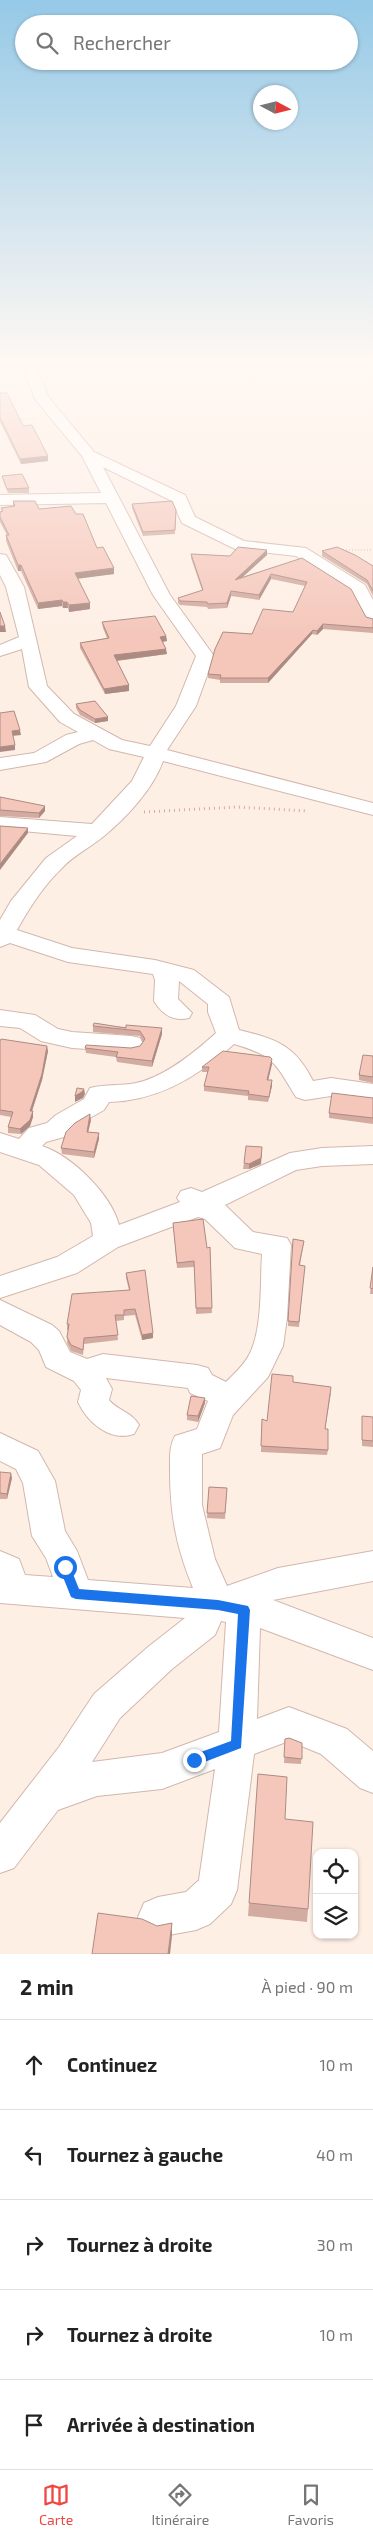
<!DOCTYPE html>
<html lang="fr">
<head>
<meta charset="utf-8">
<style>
  body { margin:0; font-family:"Exo 2",sans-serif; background:#f6f6f6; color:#222 }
  .controls { position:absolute; right:15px; bottom:15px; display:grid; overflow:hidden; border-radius:10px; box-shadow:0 1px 4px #0004 }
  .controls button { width:45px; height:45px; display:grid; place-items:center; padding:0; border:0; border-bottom:1px solid #e0e0e0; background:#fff; color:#222; font:25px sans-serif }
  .compass { position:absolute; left:253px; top:85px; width:45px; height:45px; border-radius:50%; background:#fff; box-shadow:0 1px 4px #0004; rotate:97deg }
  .stop { position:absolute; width:15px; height:15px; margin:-11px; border:4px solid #1a73e8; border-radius:50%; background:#fff }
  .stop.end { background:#1a73e8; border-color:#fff; box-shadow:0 1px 5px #0008 }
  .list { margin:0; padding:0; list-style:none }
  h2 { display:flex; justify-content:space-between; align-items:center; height:65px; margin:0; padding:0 20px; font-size:21px }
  h2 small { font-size:16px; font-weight:400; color:#767676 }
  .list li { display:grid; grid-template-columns:32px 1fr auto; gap:15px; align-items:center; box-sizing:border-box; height:90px; padding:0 20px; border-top:1px solid #e0e0e0 }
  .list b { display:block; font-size:19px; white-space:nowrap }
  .list em { font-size:16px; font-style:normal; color:#767676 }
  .icon { flex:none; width:28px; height:28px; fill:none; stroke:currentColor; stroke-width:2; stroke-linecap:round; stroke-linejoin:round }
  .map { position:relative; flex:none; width:373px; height:1954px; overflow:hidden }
  .search { position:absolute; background:#fff; box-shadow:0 1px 4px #0004; left:15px; right:15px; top:15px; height:55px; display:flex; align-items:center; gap:12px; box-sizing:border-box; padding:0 18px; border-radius:28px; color:#767676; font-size:19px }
  .sheet { height:515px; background:#fff }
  nav { display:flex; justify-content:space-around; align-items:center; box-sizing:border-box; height:70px; border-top:1px solid #e0e0e0; background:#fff; font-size:14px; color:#767676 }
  nav a { display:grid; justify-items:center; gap:2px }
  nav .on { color:#ef4843 }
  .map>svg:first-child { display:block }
</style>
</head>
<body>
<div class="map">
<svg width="373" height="1954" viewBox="0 0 373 1954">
  <rect width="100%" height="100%" fill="#feefe5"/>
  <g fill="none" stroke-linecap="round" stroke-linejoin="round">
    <defs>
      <g id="minor">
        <path d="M0,361H33L49,398L94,452L185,495L195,517L244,541L306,548L365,585L373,600V622L367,621L352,592L296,556L235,549L182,523L172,501L103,467L170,595L214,656L196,706L167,750L373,803V815L163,761C153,789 127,817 104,836C91,847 74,855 62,868C44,885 29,908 17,930L72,948L155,960L194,970L229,997L239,1030C276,1039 295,1045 313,1081L331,1078L373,1084V1102L331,1096L305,1100L296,1097C275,1063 275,1056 234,1044C198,1077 157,1101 109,1102L104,1110L74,1127L64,1137L46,1142L42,1146C72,1156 111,1194 119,1225L180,1202L177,1198L181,1191L191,1188L202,1192L290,1153L322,1148L373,1146V1164L322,1166L296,1170L225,1205L253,1232L287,1238L291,1245L287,1318L283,1346L268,1377L233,1415L220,1448L202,1454V1505L215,1559L227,1586L278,1568L373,1551V1581L273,1600L373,1638V1670L260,1628L257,1719L289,1707L347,1729L373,1751V1793L360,1788L321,1754L289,1741L254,1754L237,1890L231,1904L210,1924L196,1930L158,1937L144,1931L138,1917L144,1903L158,1897L186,1892L199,1880L215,1769L162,1789L97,1796L58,1810L14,1868L0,1873V1823L59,1747L94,1694L148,1647L185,1618L0,1603V1551L19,1559L25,1575L53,1577L46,1558L32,1536L23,1483L16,1469L0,1461V1433L38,1451L55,1481L65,1531L77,1551L88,1580L193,1588C176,1547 170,1514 170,1470C170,1457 169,1447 175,1436L197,1429L208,1401L190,1393L188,1388L106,1378L112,1389L109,1400C118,1411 132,1412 139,1425L134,1434C110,1442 88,1423 78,1402L81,1390L74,1381L46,1367L39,1350L31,1342L0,1325V1300L52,1325L59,1331L70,1352L87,1359L103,1354L197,1365L208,1368L212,1375L226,1382C234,1374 244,1365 249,1355C263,1329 260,1283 262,1254L235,1248L205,1219L198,1217L118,1247L77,1273L0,1298V1276L57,1257L93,1236L91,1223L74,1195L39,1165L0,1152V1133L19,1139L29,1128L47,1123L56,1115L84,1099L90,1088C105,1084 121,1086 136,1083C165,1077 195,1052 216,1033L208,1012V1004L179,981L178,999L192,1013L189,1018C173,1022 162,1014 154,1001L155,980L153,974L68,962L10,943L0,947V920L11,901L46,858L77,836L0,829V817L92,824L132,781L144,757L109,749L93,740L79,744L46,762L0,770V758L34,753L66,735L78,732L60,722L29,687L22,649L0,656V645L19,637L6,587L0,575V554L6,555L24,587L47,686L74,714L122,740L150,746L176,706L196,656L153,595L106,503L0,505V495L101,493L82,456L35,399L22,366L0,368ZM221,1621L226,1622L219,1732L162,1753L92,1762L120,1718L172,1669L215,1635Z"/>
        <polygon points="0,1010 35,1015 58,1029 72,1032 131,1036 140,1038 143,1044 140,1050 131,1052 72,1048 41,1041 20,1028 0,1026"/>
      </g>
    </defs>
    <use href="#minor" stroke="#d2b7ad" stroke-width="2"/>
    <g stroke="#daa99e" stroke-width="2" stroke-dasharray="0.5 2.5" stroke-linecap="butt">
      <polyline points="17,420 36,418"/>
      <polyline points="343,550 373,550"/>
    </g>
    <polyline stroke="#daa99e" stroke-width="3" stroke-dasharray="1 4" stroke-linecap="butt" points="144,812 237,807 308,811"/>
    <use href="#minor" fill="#fff" fill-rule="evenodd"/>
  </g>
  <g fill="#d3aba1">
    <polygon points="119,361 207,361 207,363 153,363 151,366 122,364"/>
    <polygon points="0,393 23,426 48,456 48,461 21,464 0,422"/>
    <polygon points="2,476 29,488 29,493 8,493 3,480"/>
    <polygon points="13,501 39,509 97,548 114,568 114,574 78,578 90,603 90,609 69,612 68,608 63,608 62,606 38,609 21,571 18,571 6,541 6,535 7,535 0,522 0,512 2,511 1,508 13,506"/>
    <polygon points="132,504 176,510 175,534 143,536 132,508"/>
    <polygon points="267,550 267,555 242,577 302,558 366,617 373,619 373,633 323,629 317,635 312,634 268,683 220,683 220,680 208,678 208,674 252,634 293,612 305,586 271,579 259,600 231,596 227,608 208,609 207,607 180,605 178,603 178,598 202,590 191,558 191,554 230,556"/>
    <polygon points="322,551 373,566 373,596 367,584 322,556"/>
    <polygon points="102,622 166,636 167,641 163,642 167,654 117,661 129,685 129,691 105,694 80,648 80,643 107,638 103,628"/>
    <polygon points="76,704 108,717 108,721 95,723 80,715 76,708"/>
    <polygon points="0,797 45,811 39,818 0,816"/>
    <polygon points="93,1026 162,1028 162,1034 152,1067 117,1062 116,1057 86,1053 85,1048 131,1048 140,1046 143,1042 140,1036 93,1032"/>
    <polygon points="0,1041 48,1051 42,1080 32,1111 33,1117 30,1126 21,1134 8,1133 8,1127 11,1117 0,1115"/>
    <polygon points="373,1056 373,1083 359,1080 359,1075"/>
    <polygon points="272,1064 268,1080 272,1080 272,1086 268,1102 248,1100 248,1096 204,1091 204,1086 208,1072 202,1072 202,1067"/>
    <polygon points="373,1098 373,1124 329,1118 329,1113"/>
    <polygon points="91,1120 88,1132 99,1133 99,1139 94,1158 62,1154 61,1148"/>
    <polygon points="244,1163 261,1164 249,1169 243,1169"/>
    <polygon points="173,1223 207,1248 210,1247 212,1313 196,1314 194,1267 177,1268"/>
    <polygon points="293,1239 304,1241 300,1265 304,1271 299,1327 288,1326"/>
    <polygon points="373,1267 373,1294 370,1294"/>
    <polygon points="126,1273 153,1333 153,1338 142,1340 135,1315 124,1316 124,1320 116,1321 118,1340 84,1344 83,1355 71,1351 67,1343 68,1330 67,1330 67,1324 129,1290 126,1278"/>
    <polygon points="293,1382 331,1393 325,1429 328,1450 327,1455 261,1452 262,1419 267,1421"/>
    <polygon points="205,1403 198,1422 187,1420 187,1415"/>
    <polygon points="362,1416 373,1417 373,1447 362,1446"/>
    <polygon points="0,1472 12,1478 7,1499 0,1499"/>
    <polygon points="209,1487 227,1488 225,1519 207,1518"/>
    <polygon points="285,1739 302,1743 301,1764 284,1763"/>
    <polygon points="249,1903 308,1909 307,1922 248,1916"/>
  </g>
  <g fill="#ac8b83">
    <polygon points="48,456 48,461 21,464 20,459"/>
    <polygon points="267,550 267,555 235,584 235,580"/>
    <rect x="18" y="565" width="3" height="6"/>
    <polygon points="114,568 114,574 76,579 75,573"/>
    <polygon points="271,574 271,579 259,600 259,595"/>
    <polygon points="231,591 231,596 227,608 227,603"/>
    <polygon points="62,600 62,606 38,609 38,603"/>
    <polygon points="63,602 67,602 68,608 63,608"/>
    <polygon points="90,603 90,609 69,612 69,605"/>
    <polygon points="323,624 323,629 317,635 317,631"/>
    <polygon points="0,626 5,626 6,632 0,632"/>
    <polygon points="313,630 312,634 268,683 268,678"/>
    <polygon points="166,636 167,641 160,642 160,637"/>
    <polygon points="166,649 167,654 114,661 114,655"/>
    <polygon points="129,685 129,691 105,694 104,689"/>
    <polygon points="108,717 108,721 95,723 95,719"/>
    <polygon points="20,730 21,735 12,736 12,731"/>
    <polygon points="15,745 15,750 0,752 0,747"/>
    <polygon points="45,806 45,811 39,818 39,813"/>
    <polygon points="28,828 28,833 0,870 0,864"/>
    <polygon points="162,1028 162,1034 152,1067 152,1061"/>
    <polygon points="47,1046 48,1051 42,1080 30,1117 30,1111"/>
    <polygon points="272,1059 272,1064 267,1085 267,1080"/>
    <polygon points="272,1080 272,1086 268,1102 269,1097"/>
    <polygon points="84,1089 85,1094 83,1098 75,1102 75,1096"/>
    <polygon points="33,1111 33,1117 30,1126 21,1134 20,1129"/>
    <polygon points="90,1114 91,1120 87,1137 87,1132"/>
    <polygon points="99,1133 99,1139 94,1158 94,1152"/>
    <polygon points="262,1153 261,1164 249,1169 249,1164"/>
    <polygon points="153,1333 153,1338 142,1340 142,1335"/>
    <polygon points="205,1398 205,1403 198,1422 198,1416"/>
    <polygon points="11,1473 12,1478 7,1499 7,1494"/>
    <polygon points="172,1923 172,1936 170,1954 168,1954"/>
  </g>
  <g fill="#f5c7bb" stroke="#ac8b83">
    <polygon points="0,393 7,393 23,426 32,425 48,456 20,459 0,417"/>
    <polygon points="22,474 29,488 7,489 2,476"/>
    <polygon points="13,501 35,501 39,509 71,506 76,514 83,514 97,548 103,547 114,568 75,573 90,603 69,605 67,602 63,602 62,600 38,603 21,565 18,565 6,535 9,535 0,517 0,512 3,511 1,508 15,506"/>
    <polygon points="172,501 176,510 175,530 143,532 132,504"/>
    <polygon points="238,547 267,550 235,580 302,558 351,589 366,617 373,619 373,628 323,624 317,631 313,630 268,678 220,678 221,675 208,674 215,649 223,632 252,634 263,609 293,612 307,582 271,574 259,595 231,591 227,603 208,604 207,602 180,601 178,598 203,590 191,554 230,556"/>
    <polygon points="337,547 355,555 373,566 373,591 367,580 322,551"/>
    <polygon points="0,612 5,626 0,626"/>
    <polygon points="155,616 166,636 160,637 166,649 114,655 129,685 104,689 80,643 109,638 102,622"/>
    <polygon points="95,701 108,717 95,719 80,710 76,704"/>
    <polygon points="14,711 20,730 12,731 15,745 0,747 0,713"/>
    <polygon points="0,797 45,806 39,813 0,810"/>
    <polygon points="0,826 28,828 0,864"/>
    <polygon points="94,1023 126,1028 126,1025 162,1028 152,1061 116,1057 118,1052 85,1048 86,1045 131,1048 140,1046 145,1039 140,1031 93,1026"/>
    <polygon points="1,1039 47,1046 42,1074 30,1111 33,1111 30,1120 20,1129 8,1127 13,1112 0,1110 0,1041"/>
    <polygon points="223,1051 270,1057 272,1059 267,1080 272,1080 269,1097 248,1094 249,1091 204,1086 209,1067 202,1067"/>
    <polygon points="363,1055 373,1056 373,1077 359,1075"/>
    <polygon points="77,1088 84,1089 82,1092 75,1096"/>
    <polygon points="332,1093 373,1098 373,1118 329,1113"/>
    <polygon points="90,1114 87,1132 99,1133 94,1152 61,1148 66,1132 75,1123"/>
    <polygon points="246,1146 262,1147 261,1158 249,1164 244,1163"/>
    <polygon points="203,1219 207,1248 210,1247 212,1308 196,1308 194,1261 177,1263 173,1223"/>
    <polygon points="293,1239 304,1241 299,1265 305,1266 299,1322 288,1321"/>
    <polygon points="373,1267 373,1289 370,1288"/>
    <polygon points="145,1270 153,1333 142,1335 135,1309 124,1310 124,1315 115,1315 118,1335 84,1338 83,1350 71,1345 67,1337 69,1324 67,1324 72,1294 130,1290 126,1273"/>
    <polygon points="272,1374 293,1376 293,1382 331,1387 325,1429 328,1429 328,1450 261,1446 262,1419 267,1421"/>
    <polygon points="191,1396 205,1398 198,1416 187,1415"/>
    <polygon points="362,1416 373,1417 373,1441 362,1440"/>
    <polygon points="0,1472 11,1473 7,1494 0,1493"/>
    <polygon points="209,1487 227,1488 225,1513 207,1513"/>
    <polygon points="289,1738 302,1743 302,1759 284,1757 285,1739"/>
    <polygon points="258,1774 287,1777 285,1819 313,1822 308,1909 249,1903"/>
    <polygon points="98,1913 142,1919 157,1926 172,1923 168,1954 92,1954"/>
  </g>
  <linearGradient id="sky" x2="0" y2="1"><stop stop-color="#95c9e7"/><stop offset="0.57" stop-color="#fff8f3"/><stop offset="1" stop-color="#fff8f3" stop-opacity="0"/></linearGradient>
  <rect width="373" height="635" fill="url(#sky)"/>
  <polygon fill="#1a73e8" points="65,1562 69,1564 79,1589 218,1600 248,1606 250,1610 241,1748 194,1766 190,1765 188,1760 190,1756 231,1741 238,1614 218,1610 76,1599 71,1597 59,1567"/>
</svg>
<div class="controls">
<button><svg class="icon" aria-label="locate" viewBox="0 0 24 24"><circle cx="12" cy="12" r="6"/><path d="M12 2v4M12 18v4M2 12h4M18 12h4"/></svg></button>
<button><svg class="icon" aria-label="layers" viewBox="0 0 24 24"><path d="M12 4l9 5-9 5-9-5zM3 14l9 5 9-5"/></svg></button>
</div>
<svg class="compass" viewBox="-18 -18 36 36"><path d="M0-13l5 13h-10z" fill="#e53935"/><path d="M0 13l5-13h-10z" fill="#767676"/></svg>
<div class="stop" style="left:65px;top:1567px"></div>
<div class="stop end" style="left:194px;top:1760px"></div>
<div class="search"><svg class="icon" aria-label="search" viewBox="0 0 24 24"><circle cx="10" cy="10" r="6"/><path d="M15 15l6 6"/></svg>Rechercher</div>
</div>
<section class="sheet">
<h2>2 min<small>À pied · 90 m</small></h2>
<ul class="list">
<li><svg class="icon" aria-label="ahead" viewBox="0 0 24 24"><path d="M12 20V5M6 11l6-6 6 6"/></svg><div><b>Continuez</b></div><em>10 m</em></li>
<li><svg class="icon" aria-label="left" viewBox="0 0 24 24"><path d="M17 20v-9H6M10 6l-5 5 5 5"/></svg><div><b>Tournez à gauche</b></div><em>40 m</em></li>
<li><svg class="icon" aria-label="right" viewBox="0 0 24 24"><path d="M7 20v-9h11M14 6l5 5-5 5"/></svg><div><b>Tournez à droite</b></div><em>30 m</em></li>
<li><svg class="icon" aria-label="right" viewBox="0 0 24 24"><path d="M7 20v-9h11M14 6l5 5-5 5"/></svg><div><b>Tournez à droite</b></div><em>10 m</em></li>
<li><svg class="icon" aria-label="arrive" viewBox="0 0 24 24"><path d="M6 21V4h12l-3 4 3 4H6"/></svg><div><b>Arrivée à destination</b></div></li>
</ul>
</section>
<nav>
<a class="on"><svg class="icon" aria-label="map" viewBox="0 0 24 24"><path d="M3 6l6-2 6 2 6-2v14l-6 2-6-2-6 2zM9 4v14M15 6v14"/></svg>Carte</a>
<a><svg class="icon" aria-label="directions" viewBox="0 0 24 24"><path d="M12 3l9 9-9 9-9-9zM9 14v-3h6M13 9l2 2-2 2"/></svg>Itinéraire</a>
<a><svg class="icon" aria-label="saved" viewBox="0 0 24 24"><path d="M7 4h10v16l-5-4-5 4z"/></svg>Favoris</a>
</nav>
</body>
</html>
